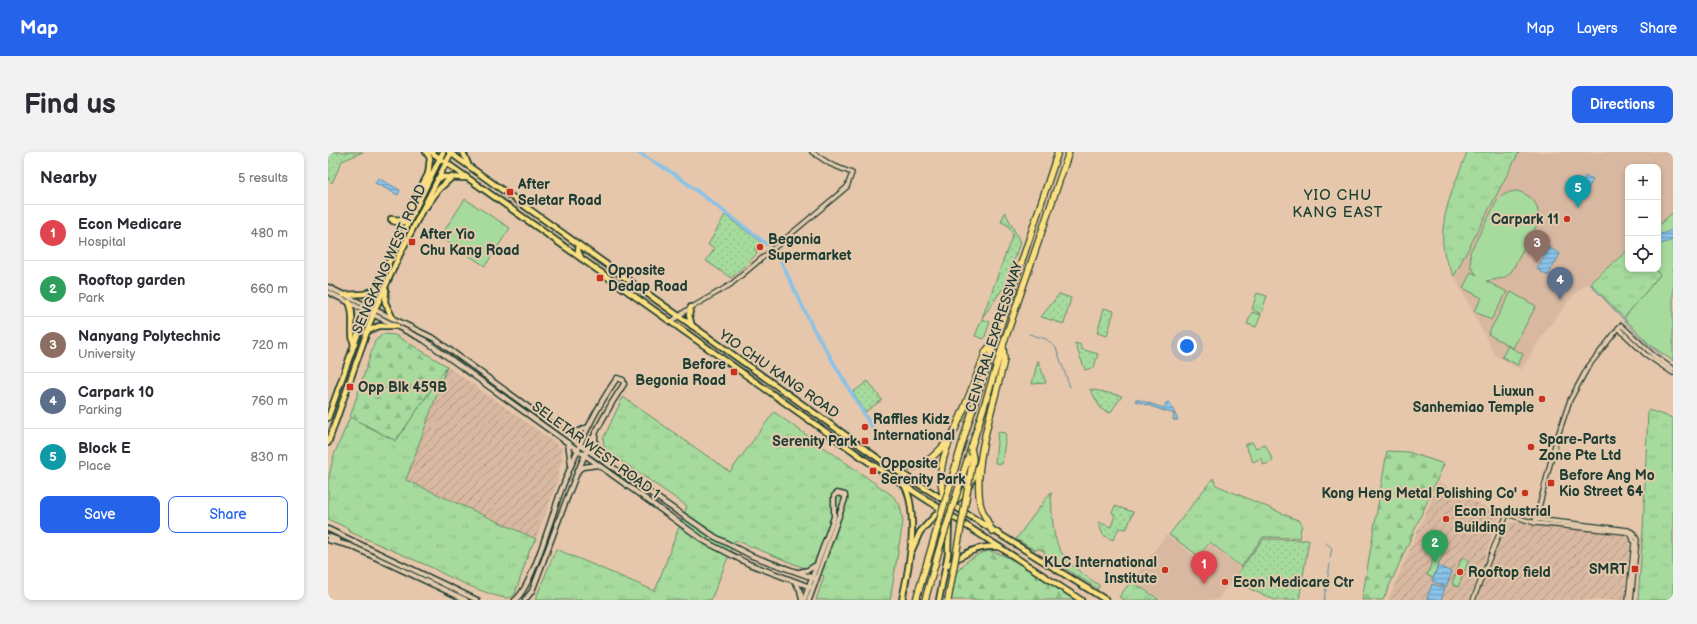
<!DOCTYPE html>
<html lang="en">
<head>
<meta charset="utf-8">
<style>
  body { margin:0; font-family:"Balsamiq Sans",sans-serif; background:#f2f2f3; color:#2b2b33 }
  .controls { position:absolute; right:12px; top:12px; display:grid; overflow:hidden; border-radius:8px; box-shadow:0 2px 6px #0003 }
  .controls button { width:36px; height:36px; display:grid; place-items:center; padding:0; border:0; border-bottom:1px solid #e1e1e2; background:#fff; color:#2b2b33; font:20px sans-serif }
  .you { position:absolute; left:859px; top:194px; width:14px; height:14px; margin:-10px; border:3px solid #fff; border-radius:50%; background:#1a73e8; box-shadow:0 0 0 6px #1a73e833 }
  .badge { display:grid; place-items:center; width:26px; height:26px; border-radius:50%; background:#2563eb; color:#fff; font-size:13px; font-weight:700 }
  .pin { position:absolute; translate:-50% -33px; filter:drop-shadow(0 1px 2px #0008) }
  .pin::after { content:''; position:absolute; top:21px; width:14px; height:12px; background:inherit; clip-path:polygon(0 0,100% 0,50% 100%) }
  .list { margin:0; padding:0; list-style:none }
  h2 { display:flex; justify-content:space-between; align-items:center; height:52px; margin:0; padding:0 16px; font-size:17px }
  h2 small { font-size:13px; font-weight:400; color:#7c7c81 }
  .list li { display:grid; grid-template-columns:26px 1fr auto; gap:12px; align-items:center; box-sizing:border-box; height:56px; padding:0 16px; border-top:1px solid #e1e1e2 }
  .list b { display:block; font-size:15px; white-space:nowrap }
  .list p { margin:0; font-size:13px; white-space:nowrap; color:#7c7c81 }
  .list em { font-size:13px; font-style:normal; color:#7c7c81 }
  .actions { display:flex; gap:8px; padding:12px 16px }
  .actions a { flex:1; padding:9px 0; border:1px solid #2563eb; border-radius:8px; text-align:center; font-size:14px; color:#2563eb }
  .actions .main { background:#2563eb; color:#fff }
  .icon { flex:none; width:22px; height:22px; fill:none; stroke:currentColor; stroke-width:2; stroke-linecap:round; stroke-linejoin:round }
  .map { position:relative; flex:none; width:1345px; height:448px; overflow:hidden; border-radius:8px }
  header { display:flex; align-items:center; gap:24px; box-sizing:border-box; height:56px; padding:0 20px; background:#2563eb; color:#fff }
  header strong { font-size:19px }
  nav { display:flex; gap:22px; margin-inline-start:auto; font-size:14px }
  .intro { display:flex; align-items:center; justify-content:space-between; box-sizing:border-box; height:96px; padding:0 24px }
  h1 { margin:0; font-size:28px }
  .button { padding:10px 18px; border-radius:8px; background:#2563eb; color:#fff; font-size:14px; font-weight:700 }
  main { display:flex; gap:24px; padding:0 24px }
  aside { flex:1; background:#fff; border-radius:8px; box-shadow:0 2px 6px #0003 }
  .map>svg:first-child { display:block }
</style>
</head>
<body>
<header>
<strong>Map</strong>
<nav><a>Map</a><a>Layers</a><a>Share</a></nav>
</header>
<div class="intro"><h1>Find us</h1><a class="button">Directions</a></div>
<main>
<aside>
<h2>Nearby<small>5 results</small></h2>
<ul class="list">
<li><span class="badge" style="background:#e0444e">1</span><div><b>Econ Medicare</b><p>Hospital</p></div><em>480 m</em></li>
<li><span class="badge" style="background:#2e9e5b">2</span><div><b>Rooftop garden</b><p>Park</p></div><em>660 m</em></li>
<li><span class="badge" style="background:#8d6e63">3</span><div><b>Nanyang Polytechnic</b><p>University</p></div><em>720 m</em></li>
<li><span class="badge" style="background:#5c6f8a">4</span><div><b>Carpark 10</b><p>Parking</p></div><em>760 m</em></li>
<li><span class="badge" style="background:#0f9aa8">5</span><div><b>Block E</b><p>Place</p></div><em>830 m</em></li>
</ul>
<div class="actions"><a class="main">Save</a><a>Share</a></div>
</aside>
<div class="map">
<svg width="1345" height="448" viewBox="0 0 1345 448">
  <defs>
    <pattern id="industrial-furrows" width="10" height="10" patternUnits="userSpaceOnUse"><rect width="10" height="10" fill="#d8b8a0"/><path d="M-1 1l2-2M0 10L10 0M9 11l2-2" fill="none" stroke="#af9783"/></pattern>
    <pattern id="grass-tufts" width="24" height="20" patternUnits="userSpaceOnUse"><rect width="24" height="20" fill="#a6db9d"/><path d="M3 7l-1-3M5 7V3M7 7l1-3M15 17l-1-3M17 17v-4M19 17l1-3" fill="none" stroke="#8ebd88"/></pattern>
    <pattern id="forest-firs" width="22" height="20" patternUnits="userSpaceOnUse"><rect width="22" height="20" fill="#a6db9d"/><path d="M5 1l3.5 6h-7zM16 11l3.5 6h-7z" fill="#8ebd88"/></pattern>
    <pattern id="park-dots" width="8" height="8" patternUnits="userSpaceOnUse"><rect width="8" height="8" fill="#a6db9d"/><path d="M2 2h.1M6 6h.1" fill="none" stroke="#8ebd88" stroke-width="1.8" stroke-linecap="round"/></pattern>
    <pattern id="garden-furrows" width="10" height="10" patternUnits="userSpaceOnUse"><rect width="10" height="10" fill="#a6db9d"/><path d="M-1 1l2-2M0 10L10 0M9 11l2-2" fill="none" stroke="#8ebd88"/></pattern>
    <pattern id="water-rules" width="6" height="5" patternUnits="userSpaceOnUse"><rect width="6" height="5" fill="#8ac2e9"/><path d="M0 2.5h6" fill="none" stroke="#709fbe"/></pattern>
  </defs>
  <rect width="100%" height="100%" fill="#e7c7ab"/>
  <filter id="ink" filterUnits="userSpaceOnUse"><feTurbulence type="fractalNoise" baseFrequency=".025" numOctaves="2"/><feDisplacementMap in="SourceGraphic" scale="8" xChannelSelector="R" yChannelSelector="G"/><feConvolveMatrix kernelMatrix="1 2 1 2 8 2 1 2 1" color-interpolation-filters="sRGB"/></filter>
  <g filter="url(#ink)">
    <g fill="#d8b8a0">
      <polygon points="1191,0 1345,0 1345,60 1330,74 1330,15 1300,15 1300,98 1247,142 1239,151 1216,181 1193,218 1167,203 1126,124"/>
      <polygon points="838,383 871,407 882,392 913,417 889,448 835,448 804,429"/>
    </g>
    <g fill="url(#industrial-furrows)">
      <polygon points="119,214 233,295 235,307 231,317 230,328 208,387 78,328"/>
      <polygon points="1111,330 1172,363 1141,448 1060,448"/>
      <polygon points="1185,370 1300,384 1302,391 1296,448 1148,448 1178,374 1181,371"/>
    </g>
    <g fill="url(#grass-tufts)" stroke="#628c68">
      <path d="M1139,0H1191L1126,124C1123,118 1119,111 1117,105C1108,69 1127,33 1139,0Z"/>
      <polygon points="1300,98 1300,117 1328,117 1332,123 1296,166 1264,133 1264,129"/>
      <polygon points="929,141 939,144 933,162 924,157"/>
      <polygon points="924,160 933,163 928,175 919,172"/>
      <path d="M119,214L78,328L208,387L202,397L187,442L182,446C171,448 116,424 105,416L20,379L21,377L0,367V328L6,303L22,265L68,289Z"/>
      <polygon points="295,245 402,320 446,260 565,344 572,353 575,370 562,448 488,448 496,424 407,388 383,448 207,448 228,397 327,439 359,354 277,298 275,287"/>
      <polygon points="1320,258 1345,266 1345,448 1310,448 1315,378"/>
      <polygon points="885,326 888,333 972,369 974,372 971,386 935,385 913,415 882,390 871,404 841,383"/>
      <path d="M723,340C725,391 725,404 771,433L770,437L717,404L716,399L711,397L707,398L688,387Z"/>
      <polygon points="803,429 832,448 796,448 791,445"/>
    </g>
    <g fill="url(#forest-firs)" stroke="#628c68">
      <polygon points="55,182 67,183 119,214 68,289 22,265 47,189"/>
      <polygon points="1059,299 1080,300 1116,312 1055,448 1034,448"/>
      <path d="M660,399C684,402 725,434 747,448H616C624,424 634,406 660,399Z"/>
    </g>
    <g fill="url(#park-dots)" stroke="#628c68">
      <polygon points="3,0 35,0 14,9 4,31 0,27 0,1"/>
      <polygon points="677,60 692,90 678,132 654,166 685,82 680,73 673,70"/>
      <polygon points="397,63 433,90 427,95 429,102 403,126 378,109 387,96 380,93"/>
      <polygon points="731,142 743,146 736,172 713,165"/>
      <polygon points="776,156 786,159 779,184 769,181"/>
      <polygon points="747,191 753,193 753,197 770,202 766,215 757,218"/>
      <polygon points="710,208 718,231 704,232"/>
      <polygon points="540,229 554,248 537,260 525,240"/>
      <polygon points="762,237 794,244 782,261 773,257"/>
      <polygon points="787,354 805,360 799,377 791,376 785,388 775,383 770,370 783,375 787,363 784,361"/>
      <polygon points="935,387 981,388 971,448 947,448 904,429"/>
    </g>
    <polygon fill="url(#garden-furrows)" stroke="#628c68" points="1109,396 1116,399 1105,426 1099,423"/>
    <g fill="#a6db9d" stroke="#628c68">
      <path d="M1189,39C1206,44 1212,54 1210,71L1183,120L1176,126L1158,129L1179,140L1163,168L1146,159L1154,146L1135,136L1143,120L1149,123L1143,115L1142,100L1169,49C1175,42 1180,40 1189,39Z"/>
      <polygon points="137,47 182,76 157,114 112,85"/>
      <polygon points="1345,60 1345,209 1321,192 1296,166 1332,123 1328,117 1330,117 1330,74"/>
      <polygon points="1183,140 1208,154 1185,196 1160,182"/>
      <polygon points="654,167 662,170 656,187 647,184"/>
      <polygon points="1180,194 1195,202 1190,213 1174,205"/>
      <polygon points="670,280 678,281 674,312 667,311"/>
      <polygon points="924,290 928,296 937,292 945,309 936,313 933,306 925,310 917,293"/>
      <polygon points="1134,405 1141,408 1130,435 1124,432"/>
    </g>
    <g fill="url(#water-rules)" stroke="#5f8da1">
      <polygon points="1257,24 1265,28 1257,42 1250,38"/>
      <polygon points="50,26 72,38 70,43 47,31"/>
      <polygon points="1345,78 1345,88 1330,93 1330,83"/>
      <polygon points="1221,95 1232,102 1220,124 1209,117"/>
      <polygon points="808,247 836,256 838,251 841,250 850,268 845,268 846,262 807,249"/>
      <polygon points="1110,414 1124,420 1118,435 1104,429"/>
      <polygon points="1104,432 1117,436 1113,448 1099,446"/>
    </g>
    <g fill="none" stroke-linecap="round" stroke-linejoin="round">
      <g stroke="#5f8da1" stroke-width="1">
        <polyline points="1262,132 1310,183 1334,204"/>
        <polyline points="701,182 718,187 728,196 742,235"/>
        <polyline points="998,391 1004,396 1002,406"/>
        <polyline points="996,448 1002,412"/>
      </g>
      <g stroke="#8ac2e9" stroke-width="3.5">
        <polyline points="309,0 348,23 440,93"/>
        <polyline points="448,99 485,176 545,277"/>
      </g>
      <defs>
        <g id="tertiary">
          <polyline points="344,169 359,158 402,133 519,35 524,21 502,12 484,0"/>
          <polyline points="1290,176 1317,202 1345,221"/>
          <polyline points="1207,367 1300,378 1306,381 1309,388 1303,448"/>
          <polyline points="1207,371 1228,289 1242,248 1260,215 1293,173 1325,203 1345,217"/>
          <polyline points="1145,448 1179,362 1207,371 1297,380 1303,382 1306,391 1300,448"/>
        </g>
        <g id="secondary">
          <polyline points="0,135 107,187 252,293 387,385 424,404 488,427"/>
          <polyline points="0,140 96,188 378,390 421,412 485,436"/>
          <polyline points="236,280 251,279 260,275"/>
          <polyline points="267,281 267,289 272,306"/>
          <polyline points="240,291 243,313"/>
          <polyline points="250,318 255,315 270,313"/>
          <polyline points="0,377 149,448"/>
          <polyline points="0,384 10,388"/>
          <polyline points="0,388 23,394 138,448"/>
          <polyline points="471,420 480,418 488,413"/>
          <polyline points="467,430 472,438 474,448"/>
          <path d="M187,448C204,436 225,359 234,336C249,298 265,260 289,226L295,228L296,232C253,295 232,368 204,439L197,448"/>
          <polyline points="476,448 506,365 506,344 509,341 517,343 517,347 481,448"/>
        </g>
        <g id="primary">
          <polyline points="98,0 102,6 100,23"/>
          <polyline points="103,0 542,311 753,448"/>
          <polyline points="121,0 558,312 778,448"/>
          <polyline points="135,0 140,12"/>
          <polyline points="109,27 116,25 139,26"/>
          <polyline points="98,55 111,37 123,26"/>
          <polyline points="63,67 74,68 77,66 100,22"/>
          <polyline points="65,69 72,71 80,69"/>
          <polyline points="251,93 250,99 253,106"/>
          <polyline points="58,138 57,150 64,165"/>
          <polyline points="15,143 36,142 47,138"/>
          <path d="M21,150C28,165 21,179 26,193"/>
          <polyline points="363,155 361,163 364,174"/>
          <polyline points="40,179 51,174 69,174"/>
          <polyline points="0,266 41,151 115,0"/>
          <polyline points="0,291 47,157 71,104 123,1"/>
          <polyline points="583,400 592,380 613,357"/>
          <path d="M618,414C636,402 649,393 671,395"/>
          <path d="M574,448C581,416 591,364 577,334"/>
          <polyline points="611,448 620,402 621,368"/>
        </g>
        <g id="motorway">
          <polyline points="640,272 730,0"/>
          <polyline points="640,306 675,193 741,0"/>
          <path d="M558,312C587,321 599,313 618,291"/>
          <polyline points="625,352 641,334 652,311"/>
          <path d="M620,361C604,314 618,300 635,259C643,239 651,219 658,199L663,193"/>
          <path d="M664,379C660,370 654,361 652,351C645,307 667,251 676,208L675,194"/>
          <polyline points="597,448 611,398"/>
        </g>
      </defs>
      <use href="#tertiary" stroke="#1f3d34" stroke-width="6"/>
      <use href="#secondary" stroke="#1f3d34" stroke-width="7"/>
      <use href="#primary" stroke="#1f3d34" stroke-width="8"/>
      <use href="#motorway" stroke="#1f3d34" stroke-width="8"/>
      <use href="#tertiary" stroke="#e4caac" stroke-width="3.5"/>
      <use href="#secondary" stroke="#e4caac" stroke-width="4"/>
      <use href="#primary" stroke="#fce080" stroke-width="4.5"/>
      <use href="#motorway" stroke="#fce080" stroke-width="5.5"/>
      <defs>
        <g id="motorway-bridge">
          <polyline points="611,398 640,306"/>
          <polyline points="588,448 640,272"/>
          <polyline points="620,448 645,307 643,296"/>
        </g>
      </defs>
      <use href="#motorway-bridge" stroke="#1f3d34" stroke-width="8" stroke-linecap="butt"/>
      <use href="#motorway-bridge" stroke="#fce080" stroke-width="5.5"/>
    </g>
  </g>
  <g fill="#c8321e" stroke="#e4caac" stroke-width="1.5">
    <rect x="178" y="36" width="8" height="8" rx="2"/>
    <circle cx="1239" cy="67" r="4"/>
    <rect x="80" y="86" width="8" height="8" rx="2"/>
    <circle cx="432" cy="95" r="4"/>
    <rect x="268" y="122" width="8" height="8" rx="2"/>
    <rect x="402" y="216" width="8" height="8" rx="2"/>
    <rect x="18" y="231" width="8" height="8" rx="2"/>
    <circle cx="1214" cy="247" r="4"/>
    <circle cx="537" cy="275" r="4"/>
    <rect x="533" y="285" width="8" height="8" rx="2"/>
    <circle cx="1203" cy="295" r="4"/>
    <rect x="541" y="315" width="8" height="8" rx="2"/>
    <rect x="1219" y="327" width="8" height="8" rx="2"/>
    <circle cx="1197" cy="341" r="4"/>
    <circle cx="1118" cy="367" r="4"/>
    <rect x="1303" y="413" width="8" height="8" rx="2"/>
    <circle cx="837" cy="418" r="4"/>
    <circle cx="1132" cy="420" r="4"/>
    <circle cx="897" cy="430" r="4"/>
  </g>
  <g text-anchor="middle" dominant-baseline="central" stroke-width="4" stroke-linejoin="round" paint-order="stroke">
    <g font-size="14" font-weight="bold" fill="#1f3d34" stroke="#e4caac" text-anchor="start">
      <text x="190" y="32">After<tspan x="190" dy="16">Seletar Road</tspan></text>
      <text x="1231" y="67" text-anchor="end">Carpark 11</text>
      <text x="92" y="82">After Yio<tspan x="92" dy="16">Chu Kang Road</tspan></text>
      <text x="440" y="87">Begonia<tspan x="440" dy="16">Supermarket</tspan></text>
      <text x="280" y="118">Opposite<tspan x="280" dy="16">Dedap Road</tspan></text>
      <text x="398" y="212" text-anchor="end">Before<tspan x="398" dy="16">Begonia Road</tspan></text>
      <text x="30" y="235">Opp Blk 459B</text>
      <text x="1206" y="239" text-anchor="end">Liuxun<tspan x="1206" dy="16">Sanhemiao Temple</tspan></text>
      <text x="545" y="267">Raffles Kidz<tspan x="545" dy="16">International</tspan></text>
      <text x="1211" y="287">Spare-Parts<tspan x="1211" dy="16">Zone Pte Ltd</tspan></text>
      <text x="529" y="289" text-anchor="end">Serenity Park</text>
      <text x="553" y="311">Opposite<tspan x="553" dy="16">Serenity Park</tspan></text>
      <text x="1231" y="323">Before Ang Mo<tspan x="1231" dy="16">Kio Street 64</tspan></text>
      <text x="1189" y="341" text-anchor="end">Kong Heng Metal Polishing Co'</text>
      <text x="1126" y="359">Econ Industrial<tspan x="1126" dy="16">Building</tspan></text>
      <text x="829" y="410" text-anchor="end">KLC International<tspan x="829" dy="16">Institute</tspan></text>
      <text x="1299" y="417" text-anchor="end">SMRT</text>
      <text x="1140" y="420">Rooftop field</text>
      <text x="905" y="430">Econ Medicare Ctr</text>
    </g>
    <g font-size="14" fill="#1f3d34" stroke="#e4caac">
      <text transform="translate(61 107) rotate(-66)">SENGKANG WEST ROAD</text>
      <text transform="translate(666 185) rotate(-72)">CENTRAL EXPRESSWAY</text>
      <text transform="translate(451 222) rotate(35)">YIO CHU KANG ROAD</text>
      <text transform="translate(268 298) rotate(36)">SELETAR WEST ROAD 1</text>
    </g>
    <g font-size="15" letter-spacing="1" fill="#1f3d34" stroke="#e4caac">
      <text x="1010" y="43">YIO CHU<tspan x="1010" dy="17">KANG EAST</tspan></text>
    </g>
  </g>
</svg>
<div class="controls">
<button>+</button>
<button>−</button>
<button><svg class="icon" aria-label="locate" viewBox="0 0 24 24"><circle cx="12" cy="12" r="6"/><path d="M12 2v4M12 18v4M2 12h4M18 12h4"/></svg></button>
</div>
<div class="you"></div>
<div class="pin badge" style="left:876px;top:432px;background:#e0444e">1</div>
<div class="pin badge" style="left:1107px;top:411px;background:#2e9e5b">2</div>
<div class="pin badge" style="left:1209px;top:111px;background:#8d6e63">3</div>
<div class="pin badge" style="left:1232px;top:148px;background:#5c6f8a">4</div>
<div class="pin badge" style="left:1250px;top:56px;background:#0f9aa8">5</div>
</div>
</main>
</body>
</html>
